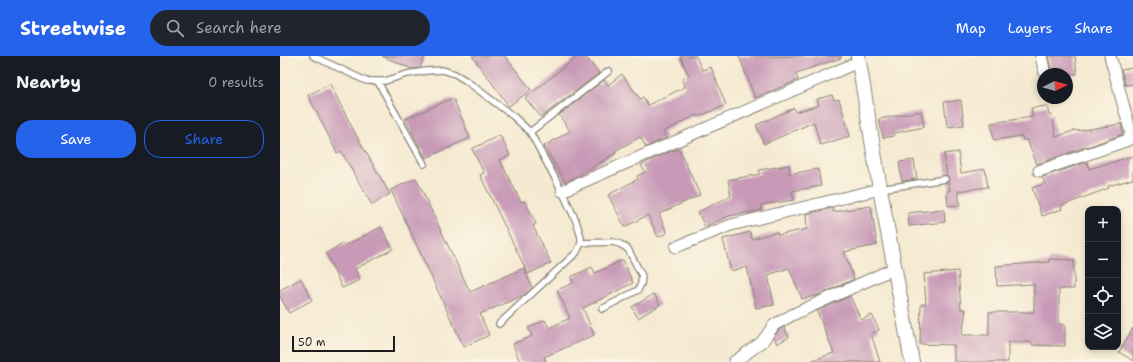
<!DOCTYPE html>
<html lang="en">
<head>
<meta charset="utf-8">
<style>
  body { margin:0; font-family:"Shantell Sans",sans-serif; background:#20242c; color:#f1f3f6 }
  .controls { position:absolute; right:12px; bottom:12px; display:grid; overflow:hidden; border-radius:8px; box-shadow:0 2px 6px #0003 }
  .controls button { width:36px; height:36px; display:grid; place-items:center; padding:0; border:0; border-bottom:1px solid #363941; background:#171b24; color:#f1f3f6; font:20px sans-serif }
  .compass { position:absolute; left:757px; top:12px; width:36px; height:36px; border-radius:50%; background:#171b24; box-shadow:0 2px 6px #0003; rotate:85deg }
  .scale { position:absolute; left:12px; bottom:10px; width:103px; box-sizing:border-box; padding-left:4px; border:2px solid #1c1c1c; border-top:0; font-size:11px; line-height:14px; white-space:nowrap; color:#1c1c1c; -webkit-text-stroke:3px #fcf5e5; paint-order:stroke }
  .list { margin:0; padding:0; list-style:none }
  h2 { display:flex; justify-content:space-between; align-items:center; height:52px; margin:0; padding:0 16px; font-size:17px }
  h2 small { font-size:13px; font-weight:400; color:#9ea1a6 }
  .actions { display:flex; gap:8px; padding:12px 16px }
  .actions a { flex:1; padding:9px 0; border:1px solid #2563eb; border-radius:16px; text-align:center; font-size:14px; color:#2563eb }
  .actions .main { background:#2563eb; color:#fff }
  .icon { flex:none; width:22px; height:22px; fill:none; stroke:currentColor; stroke-width:2; stroke-linecap:round; stroke-linejoin:round }
  .map { position:relative; flex:none; width:853px; height:306px; overflow:hidden }
  header { display:flex; align-items:center; gap:24px; box-sizing:border-box; height:56px; padding:0 20px; background:#2563eb; color:#fff }
  header strong { font-size:19px }
  nav { display:flex; gap:22px; margin-inline-start:auto; font-size:14px }
  .search { width:280px; height:36px; background:#20242c; display:flex; align-items:center; gap:10px; box-sizing:border-box; padding:0 14px; border-radius:22px; color:#9ea1a6; font-size:15px }
  main { display:flex }
  aside { flex:1; background:#171b24 }
  .map>svg:first-child { display:block }
</style>
</head>
<body>
<header>
<strong>Streetwise</strong>
<div class="search"><svg class="icon" aria-label="search" viewBox="0 0 24 24"><circle cx="10" cy="10" r="6"/><path d="M15 15l6 6"/></svg>Search here</div>
<nav><a>Map</a><a>Layers</a><a>Share</a></nav>
</header>
<main>
<aside>
<h2>Nearby<small>0 results</small></h2>
<ul class="list">
</ul>
<div class="actions"><a class="main">Save</a><a>Share</a></div>
</aside>
<div class="map">
<svg width="853" height="306" viewBox="0 0 853 306">
  <rect width="100%" height="100%" fill="#fcf5e5"/>
  <filter id="ink" filterUnits="userSpaceOnUse"><feTurbulence type="fractalNoise" baseFrequency=".025" numOctaves="2"/><feDisplacementMap in="SourceGraphic" scale="8" xChannelSelector="R" yChannelSelector="G"/><feConvolveMatrix kernelMatrix="1 2 1 2 8 2 1 2 1" color-interpolation-filters="sRGB"/></filter>
  <filter id="wash" filterUnits="userSpaceOnUse"><feTurbulence type="fractalNoise" baseFrequency=".012" numOctaves="4" result="noise"/><feDisplacementMap in="SourceGraphic" scale="16" xChannelSelector="R" yChannelSelector="G"/><feGaussianBlur stdDeviation="0.9" result="paint"/><feColorMatrix in="noise" values="0 0 0 0 0 0 0 0 0 0 0 0 0 0 0 0 0 1.4 0 .05"/><feComposite in="paint" operator="in"/></filter>
  <g filter="url(#wash)">
    <rect width="100%" height="100%" fill="#f5ead1"/>
    <g id="blocks">
      <g fill="#c89ab7">
        <polygon points="102,0 145,0 140,12 132,13"/>
        <polygon points="192,0 225,0 251,34 229,50"/>
        <polygon points="298,0 305,0 319,17 261,61 245,42"/>
        <polygon points="400,0 416,0 422,14 431,11 446,49 417,61 416,59 383,76 386,82 366,91 360,81 335,95 336,97 298,120 285,126 264,90 290,75 279,59 324,24 328,29 342,18 360,43 363,41 368,49 405,31 402,23 409,20"/>
        <polygon points="459,0 561,0 561,2 516,17 518,24 475,42"/>
        <polygon points="768,0 795,0 797,18 772,18"/>
        <polygon points="853,12 853,28 845,29 841,14"/>
        <polygon points="50,28 76,79 110,138 92,149 61,95 57,97 28,39"/>
        <polygon points="552,39 554,44 559,43 570,80 540,89 534,66 484,88 476,69 514,52 516,56 539,49 537,43"/>
        <polygon points="173,42 190,82 146,102 125,63"/>
        <polygon points="681,44 684,69 667,71 664,46"/>
        <polygon points="767,50 769,59 772,59 776,81 796,74 797,75 841,68 843,78 810,90 802,91 803,92 757,108 747,84 743,84 742,80 714,84 711,67 753,61 751,52"/>
        <polygon points="641,55 644,71 614,77 614,80 603,82 599,63"/>
        <polygon points="220,79 230,99 220,104 241,146 245,145 256,168 253,170 271,207 248,218 200,119 204,117 192,93"/>
        <polygon points="399,93 420,139 379,158 387,177 378,181 368,159 345,171 328,139 358,123 357,120 365,116 361,109 393,94 394,95"/>
        <polygon points="678,96 681,117 705,113 708,131 678,135 680,149 668,150 667,135 670,135 668,126 669,123 667,120 664,98"/>
        <polygon points="853,100 853,123 828,130 829,132 781,150 782,153 762,160 752,132 765,127 762,121 807,106 809,113"/>
        <polygon points="634,104 637,123 622,125 619,106"/>
        <polygon points="509,109 510,118 538,113 541,130 512,135 514,144 481,149 482,154 449,160 425,171 418,156 451,140 448,124 480,118 479,114"/>
        <polygon points="136,122 190,236 244,212 252,232 244,239 200,258 209,279 184,291 111,134"/>
        <polygon points="591,150 597,189 564,196 574,223 539,239 522,243 509,212 488,219 494,249 476,252 467,211 451,215 443,183 470,176 472,183 497,176 498,179 527,173 526,158 553,152 553,156"/>
        <polygon points="664,153 665,166 629,170 628,157"/>
        <polygon points="101,171 113,193 75,213 80,224 62,232 46,197 63,188 64,190"/>
        <polygon points="769,203 794,204 794,233 779,233 779,268 785,269 785,290 752,289 752,286 728,286 728,306 674,306 674,289 640,288 641,248 646,248 644,218 678,215 681,253 686,254 682,279 709,279 709,256 754,256 754,228 717,230 716,210 769,206"/>
        <polygon points="343,204 353,227 303,252 314,279 264,301 266,306 240,306 233,288 252,280 248,272 265,264 269,272 290,262 277,234 293,227 291,221 312,211 315,217"/>
        <polygon points="21,223 32,244 9,257 0,240 0,234"/>
        <polygon points="374,238 380,249 358,262 352,251"/>
        <polygon points="570,240 581,264 592,259 599,274 591,278 600,306 533,306 533,304 554,297 537,255"/>
        <polygon points="504,271 509,281 497,288 494,281 499,274"/>
        <polygon points="853,272 853,305 839,296"/>
      </g>
    </g>
  </g>
  <g filter="url(#ink)">
    <use href="#blocks" fill-opacity="0" stroke="#888376" stroke-width="1"/>
    <g fill="none" stroke-linecap="round" stroke-linejoin="round">
      <defs>
        <g id="service">
          <polyline points="33,0 86,25 105,25 127,18 146,15 163,14 175,18 185,24 233,60 250,76 282,135 296,165 301,181 301,187 297,196 219,268"/>
          <polyline points="98,26 144,108"/>
          <polyline points="250,76 329,15"/>
          <polyline points="600,133 665,123"/>
          <polyline points="301,187 333,186 340,188 348,193 362,220 361,228 358,234 322,253"/>
        </g>
        <g id="minor">
          <polyline points="761,0 765,18"/>
          <polyline points="759,115 848,84 851,77 830,0"/>
          <polyline points="282,135 578,6"/>
          <polyline points="396,191 451,169 600,133"/>
          <polyline points="454,306 482,286 494,269 514,258 615,212"/>
        </g>
        <polyline id="tertiary" points="578,0 600,133 632,306"/>
      </defs>
      <use href="#service" stroke="#888376" stroke-width="8"/>
      <use href="#minor" stroke="#888376" stroke-width="13"/>
      <use href="#tertiary" stroke="#888376" stroke-width="16"/>
      <use href="#service" stroke="#fff" stroke-width="5.5"/>
      <use href="#minor" stroke="#fff" stroke-width="11"/>
      <use href="#tertiary" stroke="#fff" stroke-width="14"/>
    </g>
  </g>
</svg>
<div class="controls">
<button>+</button>
<button>−</button>
<button><svg class="icon" aria-label="locate" viewBox="0 0 24 24"><circle cx="12" cy="12" r="6"/><path d="M12 2v4M12 18v4M2 12h4M18 12h4"/></svg></button>
<button><svg class="icon" aria-label="layers" viewBox="0 0 24 24"><path d="M12 4l9 5-9 5-9-5zM3 14l9 5 9-5"/></svg></button>
</div>
<svg class="compass" viewBox="-18 -18 36 36"><path d="M0-13l5 13h-10z" fill="#e53935"/><path d="M0 13l5-13h-10z" fill="#9ea1a6"/></svg>
<div class="scale">50 m</div>
</div>
</main>
</body>
</html>
